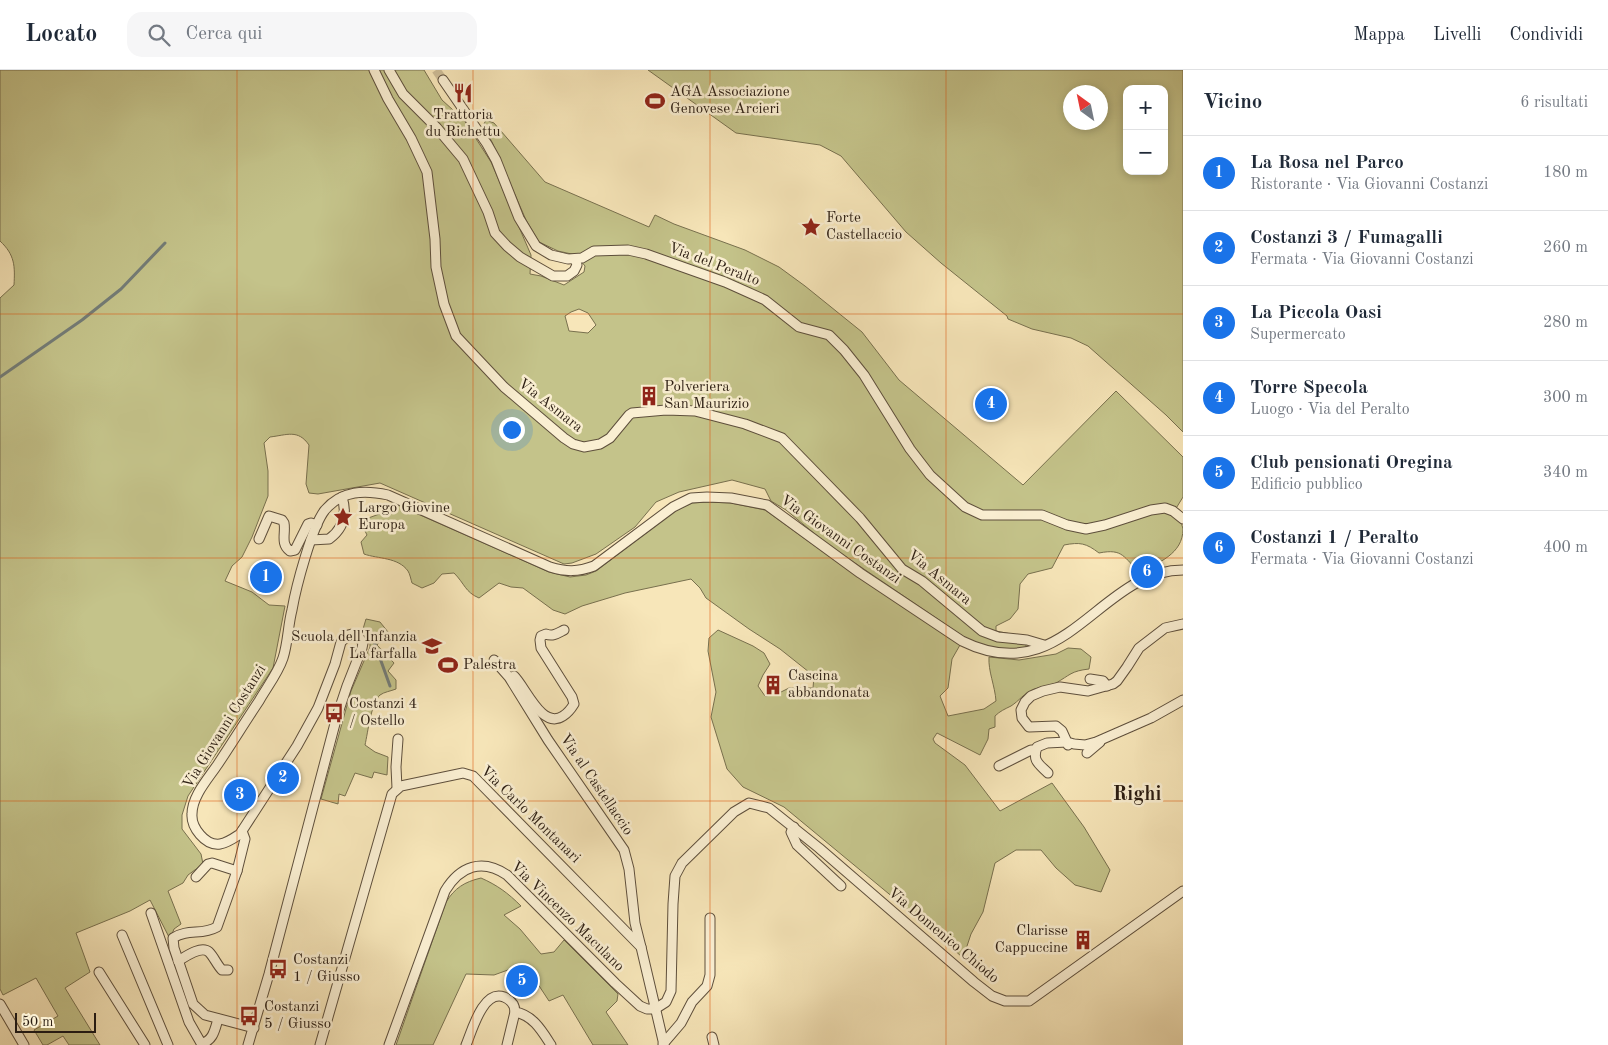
<!DOCTYPE html>
<html lang="it">
<head>
<meta charset="utf-8">
<style>
  body { margin:0; font-family:"Old Standard TT",serif; background:#f6f6f7; color:#1f2937 }
  .controls { position:absolute; right:15px; top:15px; display:grid; overflow:hidden; border-radius:10px; box-shadow:0 2px 8px #0003 }
  .controls button { width:45px; height:45px; display:grid; place-items:center; padding:0; border:0; border-bottom:1px solid #e0e1e3; background:#fff; color:#1f2937; font:25px sans-serif }
  .compass { position:absolute; left:1063px; top:15px; width:45px; height:45px; border-radius:50%; background:#fff; box-shadow:0 2px 8px #0003; rotate:327deg }
  .scale { position:absolute; left:15px; bottom:12px; width:81px; box-sizing:border-box; padding-left:5px; border:2px solid #2b1d12; border-top:0; font-size:14px; line-height:18px; white-space:nowrap; color:#2b1d12; -webkit-text-stroke:4px #faefd2; paint-order:stroke }
  .you { position:absolute; left:511px; top:359px; width:18px; height:18px; margin:-12px; border:4px solid #fff; border-radius:50%; background:#1a73e8; box-shadow:0 0 0 8px #1a73e833 }
  .badge { display:grid; place-items:center; width:32px; height:32px; border-radius:50%; background:#1a73e8; color:#fff; font-size:16px; font-weight:700 }
  .pin { position:absolute; translate:-50% -50%; border:2px solid #fff; box-shadow:0 1px 5px #0006 }
  .list { margin:0; padding:0; list-style:none }
  h2 { display:flex; justify-content:space-between; align-items:center; height:65px; margin:0; padding:0 20px; font-size:21px }
  h2 small { font-size:16px; font-weight:400; color:#747a83 }
  .list li { display:grid; grid-template-columns:32px 1fr auto; gap:15px; align-items:center; box-sizing:border-box; height:75px; padding:0 20px; border-top:1px solid #e0e1e3 }
  .list b { display:block; font-size:19px; white-space:nowrap }
  .list p { margin:0; font-size:16px; white-space:nowrap; color:#747a83 }
  .list em { font-size:16px; font-style:normal; color:#747a83 }
  .icon { flex:none; width:28px; height:28px; fill:none; stroke:currentColor; stroke-width:2; stroke-linecap:round; stroke-linejoin:round }
  .map { position:relative; flex:none; width:1183px; height:975px; overflow:hidden }
  header { display:flex; align-items:center; gap:30px; box-sizing:border-box; height:70px; padding:0 25px; background:#fff; border-bottom:1px solid #e0e1e3 }
  header strong { font-size:24px }
  nav { display:flex; gap:28px; margin-inline-start:auto; font-size:18px }
  .search { width:350px; height:45px; background:#f6f6f7; display:flex; align-items:center; gap:12px; box-sizing:border-box; padding:0 18px; border-radius:15px; color:#747a83; font-size:19px }
  main { display:flex }
  aside { flex:1; background:#fff }
  .map>svg:first-child { display:block }
</style>
</head>
<body>
<header>
<strong>Locato</strong>
<div class="search"><svg class="icon" aria-label="search" viewBox="0 0 24 24"><circle cx="10" cy="10" r="6"/><path d="M15 15l6 6"/></svg>Cerca qui</div>
<nav><a>Mappa</a><a>Livelli</a><a>Condividi</a></nav>
</header>
<main>
<div class="map">
<svg width="1183" height="975" viewBox="0 0 1183 975">
  <rect width="100%" height="100%" fill="#f7e6b9"/>
  <filter id="stains"><feTurbulence type="fractalNoise" baseFrequency=".004" numOctaves="4"/><feColorMatrix values="0 0 0 0 .2 0 0 0 0 .09 0 0 0 0 .02 0 0 0 .5 -.17"/></filter>
  <radialGradient id="worn" r=".72"><stop offset=".6" stop-color="#630" stop-opacity="0"/><stop offset="1" stop-color="#630" stop-opacity=".3"/></radialGradient>
  <g fill="#c4c38a" stroke="#78704e" fill-rule="evenodd">
    <path d="M0,0H424L442,30L464,50L491,92L531,185L530,204L541,206L564,215L584,202L585,196L576,185L558,181L539,172L526,150L492,72L483,56L486,50L494,53L545,112L649,157L655,145L674,154L745,180L779,197L805,216L862,262L899,310L1023,415L1116,321L1183,387V427L1175,440C1178,446 1182,453 1183,459C1183,484 1158,493 1140,502C1123,488 1124,478 1099,483C1086,473 1080,472 1064,475L1052,498L1028,504L1020,514L1018,539L1010,549L996,556V561L1021,566L1026,573V578L1006,580L976,575L827,474L786,440L771,431L765,419L732,410L679,422L656,432L635,457L596,484L572,493L564,494L380,413L318,424L309,423L306,414L309,375C298,359 287,365 270,367L264,373L268,401V426L252,467L242,487L232,496L225,511L252,522L269,535L285,536L273,598L188,726L182,745V759L201,784L203,794L188,805L183,813L168,821L181,854L174,859L170,869L150,830L130,841L76,863L90,902L65,918L100,975H69L63,966L47,975H43L34,960L58,946L36,908L3,925L0,919V228L14,215C15,196 15,185 0,171ZM579,239L588,243L596,255L588,263L569,261L565,246L571,242Z"/>
    <path d="M648,0H1183V362L1166,345L1088,276L1071,268L1032,259L1008,249L1007,246L941,193L906,162L841,86L820,75L736,63ZM1127,19H1164V101H1127ZM1070,22H1100V52H1070Z"/>
    <path d="M708,432L731,433L765,440L858,507L960,575L952,589L948,618L940,626L948,646L984,639L996,631C995,616 988,601 989,587L1019,590L1056,584L1068,578L1081,579L1091,587L1089,599C1071,601 1070,605 1056,613C1050,616 1041,617 1034,619C1024,623 1019,631 1011,636C1005,639 1000,641 995,646V657L989,659L988,669L980,685L937,663L933,669L935,673L965,695L1000,741L1052,713L1084,757L1110,800L1101,822L1075,815L1056,798L1041,780H1016L995,793L983,842L971,864L963,888L935,862L784,737L743,717L727,699L711,647L716,622L708,581L709,568L718,560L753,576L764,583L770,594L763,605L758,616L765,626L777,624L789,618H813L814,606L780,579L749,559L706,528L700,518L691,509L625,523L582,536L565,544L553,540L523,518L511,517L499,513L479,528C465,522 465,514 454,503L442,504L434,513L422,518L412,513C411,510 410,504 408,501C398,487 378,489 364,484L361,472L367,465L363,457V450L382,443L393,433L549,502L570,507L586,505L596,501L675,441L692,433Z"/>
    <path d="M366,549L380,552L388,562L377,575L394,593L388,601L396,610V619C391,621 384,622 380,625C371,633 368,662 365,675L375,682L388,687L387,705L374,702L372,708L355,703L345,726L339,724L338,734L321,729L351,621L370,577V566L363,559Z"/>
    <path d="M481,808C497,815 508,823 521,836L504,845L520,859L541,884L554,882L564,870L618,924L617,931L606,942L628,975H593L563,925L549,931L530,902L519,896L494,905L466,904L433,975H396L446,832C455,818 464,812 481,808Z"/>
  </g>
  <g fill="none" stroke-linecap="round" stroke-linejoin="round">
    <g stroke="#737c77" stroke-width="3">
      <polyline points="0,307 82,250 121,219 165,173"/>
      <polyline points="372,566 390,616"/>
    </g>
    <polyline stroke="#cebe98" stroke-width="9" stroke-dasharray="9 4.5" stroke-linecap="butt" points="436,0 443,10"/>
    <defs>
      <g id="street">
        <polyline points="374,0 388,29 411,68 427,102 435,169 436,197 444,234 456,266 504,317 564,368 573,374 584,377 600,374 610,368 629,345 632,343 666,340 695,341 745,354 782,368 860,448 902,499 922,511 982,561 998,567 1027,570 1044,575"/>
        <polyline points="389,0 403,24 437,58 463,89 488,142 495,163 507,176 520,187 553,206 567,206 574,201 577,195 575,189"/>
        <polyline points="443,10 487,74 496,90 519,148 536,176 551,185 568,189 582,188 594,181 628,180 646,184 725,212 765,230 799,257 829,265 844,280 864,305 910,379 930,405 965,437 982,445 1042,445 1067,455 1086,459 1105,455 1151,440 1165,438 1173,441 1183,449"/>
        <path d="M259,469L269,446L282,450L284,453C286,463 280,474 290,481L295,480L308,454L311,453L317,455"/>
        <path d="M311,470L329,469C344,458 347,443 342,427"/>
        <polyline points="1183,554 1165,558 1139,578 1127,597 1117,611 1113,614 1088,621 1060,617 1043,621 1031,626 1025,632 1021,640 1022,648 1029,657 1056,656 1062,661 1067,672 1074,674 1085,675 1096,672 1151,648 1183,630"/>
        <polyline points="494,590 509,607 548,670 624,780 629,799 635,853 641,877"/>
        <path d="M514,606C526,618 542,660 563,646C568,643 571,639 574,634L572,627L541,578L540,570L541,566L546,564C553,567 558,563 564,560"/>
        <polyline points="1090,609 1103,611 1107,616"/>
        <polyline points="1087,683 1100,672"/>
        <polyline points="999,696 1031,680 1036,680"/>
        <path d="M1048,703C1039,694 1032,691 1037,677L1047,673L1067,672L1068,675"/>
        <polyline points="397,718 396,697 398,669"/>
        <polyline points="794,757 791,762 797,775 841,816"/>
        <path d="M242,761L245,769L237,801L217,857C201,866 189,858 173,868L174,878L193,934L205,945L254,958"/>
        <polyline points="196,807 208,794 212,793 237,801"/>
        <path d="M151,843L189,952L201,973C213,972 215,959 218,949"/>
        <polyline points="122,865 168,975"/>
        <path d="M178,891C185,887 201,875 209,882C214,887 217,895 222,900H228"/>
        <polyline points="99,902 145,975"/>
        <polyline points="0,934 24,975"/>
        <polyline points="655,939 666,932 671,921 673,834 675,806 682,793 734,742 749,733 769,738 819,778 974,912 992,926 1005,931 1029,931 1183,821"/>
        <path d="M515,942C533,945 542,961 551,975"/>
        <polyline points="712,967 714,975"/>
        <polyline points="663,974 681,953 692,932 707,916 710,905 710,848"/>
        <path d="M248,975L269,904L337,646L347,616L362,578L363,573L358,566L352,564L348,565L341,572L335,594L318,638L297,676L240,764C234,768 227,773 220,774C205,776 191,757 192,744C192,726 208,709 218,694C232,673 245,652 259,631C267,617 278,603 283,588C288,573 288,555 292,540C296,517 312,456 325,440C342,420 365,420 388,425L550,497C566,502 578,502 594,496L673,437L691,428L707,427L731,428L767,435L860,503L962,571C1065,622 1099,500 1183,500"/>
        <polyline points="320,975 392,724 401,716 463,703 473,706 641,877 664,975"/>
        <path d="M389,975L445,821C460,796 482,788 507,805L615,913L640,936L647,939H655"/>
        <path d="M466,975C472,961 483,919 504,927C511,930 515,935 515,942L507,975"/>
      </g>
    </defs>
    <use href="#street" stroke="#5e4f3c" stroke-width="11"/>
    <use href="#street" stroke="#faefd2" stroke-width="9"/>
  </g>
  <path fill="none" stroke="#df560c" stroke-width="1" stroke-opacity="0.55" d="M237,0V975M473,0V975M710,0V975M946,0V975M0,244H1183M0,488H1183M0,731H1183"/>
  <defs>
    <symbol id="restaurant-bare" viewBox="-9 -9 18 18"><path d="M-5-6h1v4h1v-4h1v4h1v-4h1v5L-1.5 .5V6h-2V.5L-5-1ZM5-6V6H3V1.5H1.5Q1.5-4 5-6Z" fill="#8f2418" stroke="#faefd2" stroke-width="2.5" paint-order="stroke"/></symbol>
    <symbol id="stadium-bare" viewBox="-9 -9 18 18"><path d="M0-5a6.5 5 0 1 0 0 10a6.5 5 0 1 0 0-10ZM-3.5-1.8h7v3.6h-7Z" fill="#8f2418" stroke="#faefd2" stroke-width="2.5" paint-order="stroke"/></symbol>
    <symbol id="sight-bare" viewBox="-9 -9 18 18"><path d="M0-6L1.8-2.2L6-1.7L2.9 1.2L3.7 5.4L0 3.3L-3.7 5.4L-2.9 1.2L-6-1.7L-1.8-2.2Z" fill="#8f2418" stroke="#faefd2" stroke-width="2.5" paint-order="stroke"/></symbol>
    <symbol id="building-bare" viewBox="-9 -9 18 18"><path d="M-4-6H4V6H1V3H-1V6H-4ZM-2.5-4.3h1.7v1.8h-1.7ZM.8-4.3h1.7v1.8H.8ZM-2.5-1h1.7V.8h-1.7ZM.8-1h1.7V.8H.8Z" fill="#8f2418" stroke="#faefd2" stroke-width="2.5" paint-order="stroke"/></symbol>
    <symbol id="school-bare" viewBox="-9 -9 18 18"><path d="M0-5L7-2L0 1L-7-2ZM-4 1L0 2.5L4 1V4Q0 6-4 4Z" fill="#8f2418" stroke="#faefd2" stroke-width="2.5" paint-order="stroke"/></symbol>
    <symbol id="bus-bare" viewBox="-9 -9 18 18"><path d="M-5-6H5V4H4V6H2V4H-2V6H-4V4H-5ZM-3.5-4V0h7V-4ZM-3.5 1.2v1.5H-2V1.2ZM2 1.2v1.5H3.5V1.2Z" fill="#8f2418" stroke="#faefd2" stroke-width="2.5" paint-order="stroke"/></symbol>
  </defs>
  <g fill-rule="evenodd">
    <use href="#restaurant-bare" x="449" y="9" width="28" height="28"/>
    <use href="#stadium-bare" x="641" y="17" width="28" height="28"/>
    <use href="#sight-bare" x="797" y="143" width="28" height="28"/>
    <use href="#building-bare" x="635" y="312" width="28" height="28"/>
    <use href="#sight-bare" x="329" y="433" width="28" height="28"/>
    <use href="#school-bare" x="418" y="562" width="28" height="28"/>
    <use href="#stadium-bare" x="434" y="581" width="28" height="28"/>
    <use href="#building-bare" x="759" y="601" width="28" height="28"/>
    <use href="#bus-bare" x="320" y="629" width="28" height="28"/>
    <use href="#building-bare" x="1069" y="856" width="28" height="28"/>
    <use href="#bus-bare" x="264" y="885" width="28" height="28"/>
    <use href="#bus-bare" x="235" y="932" width="28" height="28"/>
  </g>
  <g text-anchor="middle" dominant-baseline="central" stroke-width="5" stroke-linejoin="round" paint-order="stroke">
    <g font-size="15" fill="#2b1d12" stroke="#faefd2" text-anchor="start">
      <text x="670" y="22">AGA Associazione<tspan x="670" dy="17">Genovese Arcieri</tspan></text>
      <text x="463" y="45" text-anchor="middle">Trattoria<tspan x="463" dy="17">du Richettu</tspan></text>
      <text x="826" y="148">Forte<tspan x="826" dy="17">Castellaccio</tspan></text>
      <text x="664" y="317">Polveriera<tspan x="664" dy="17">San Maurizio</tspan></text>
      <text x="358" y="438">Largo Giovine<tspan x="358" dy="17">Europa</tspan></text>
      <text x="417" y="567" text-anchor="end">Scuola dell'Infanzia<tspan x="417" dy="17">La farfalla</tspan></text>
      <text x="463" y="595">Palestra</text>
      <text x="788" y="606">Cascina<tspan x="788" dy="17">abbandonata</tspan></text>
      <text x="349" y="634">Costanzi 4<tspan x="349" dy="17">/ Ostello</tspan></text>
      <text x="1068" y="861" text-anchor="end">Clarisse<tspan x="1068" dy="17">Cappuccine</tspan></text>
      <text x="293" y="890">Costanzi<tspan x="293" dy="17">1 / Giusso</tspan></text>
      <text x="264" y="937">Costanzi<tspan x="264" dy="17">5 / Giusso</tspan></text>
    </g>
    <g font-size="15" fill="#2b1d12" stroke="#faefd2">
      <text transform="translate(714 195) rotate(21)">Via del Peralto</text>
      <text transform="translate(550 336) rotate(38)">Via Asmara</text>
      <text transform="translate(840 470) rotate(35)">Via Giovanni Costanzi</text>
      <text transform="translate(939 508) rotate(39)">Via Asmara</text>
      <text transform="translate(225 657) rotate(-58)">Via Giovanni Costanzi</text>
      <text transform="translate(596 715) rotate(56)">Via al Castellaccio</text>
      <text transform="translate(530 745) rotate(44)">Via Carlo Montanari</text>
      <text transform="translate(567 847) rotate(44)">Via Vincenzo Maculano</text>
      <text transform="translate(943 866) rotate(40)">Via Domenico Chiodo</text>
    </g>
    <g font-size="20" font-weight="bold" fill="#2b1d12" stroke="#faefd2">
      <text x="1137" y="725">Righi</text>
    </g>
  </g>
  <rect width="100%" height="100%" filter="url(#stains)"/>
  <rect width="100%" height="100%" fill="url(#worn)"/>
</svg>
<div class="controls">
<button>+</button>
<button>−</button>
</div>
<svg class="compass" viewBox="-18 -18 36 36"><path d="M0-13l5 13h-10z" fill="#e53935"/><path d="M0 13l5-13h-10z" fill="#747a83"/></svg>
<div class="scale">50 m</div>
<div class="you"></div>
<div class="pin badge" style="left:266px;top:507px">1</div>
<div class="pin badge" style="left:283px;top:708px">2</div>
<div class="pin badge" style="left:240px;top:725px">3</div>
<div class="pin badge" style="left:991px;top:334px">4</div>
<div class="pin badge" style="left:522px;top:911px">5</div>
<div class="pin badge" style="left:1147px;top:502px">6</div>
</div>
<aside>
<h2>Vicino<small>6 risultati</small></h2>
<ul class="list">
<li><span class="badge">1</span><div><b>La Rosa nel Parco</b><p>Ristorante · Via Giovanni Costanzi</p></div><em>180 m</em></li>
<li><span class="badge">2</span><div><b>Costanzi 3 / Fumagalli</b><p>Fermata · Via Giovanni Costanzi</p></div><em>260 m</em></li>
<li><span class="badge">3</span><div><b>La Piccola Oasi</b><p>Supermercato</p></div><em>280 m</em></li>
<li><span class="badge">4</span><div><b>Torre Specola</b><p>Luogo · Via del Peralto</p></div><em>300 m</em></li>
<li><span class="badge">5</span><div><b>Club pensionati Oregina</b><p>Edificio pubblico</p></div><em>340 m</em></li>
<li><span class="badge">6</span><div><b>Costanzi 1 / Peralto</b><p>Fermata · Via Giovanni Costanzi</p></div><em>400 m</em></li>
</ul>
</aside>
</main>
</body>
</html>
